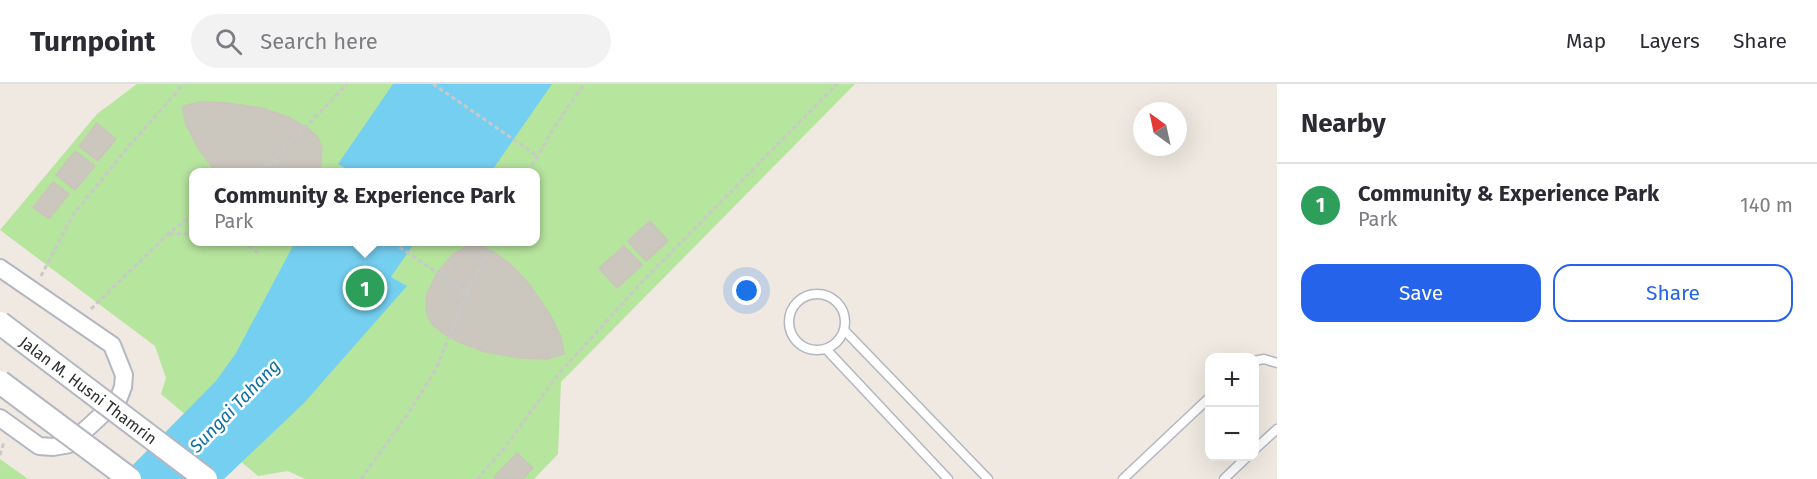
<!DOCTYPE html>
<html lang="en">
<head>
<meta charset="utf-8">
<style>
  body { margin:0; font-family:"Fira Sans",sans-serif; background:#f2f2f3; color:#2b2b33 }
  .controls { position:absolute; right:18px; bottom:18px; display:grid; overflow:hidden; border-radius:12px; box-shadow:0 6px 24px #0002 }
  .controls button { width:54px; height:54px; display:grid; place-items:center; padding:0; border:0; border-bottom:2px solid #e1e1e2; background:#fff; color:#2b2b33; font:30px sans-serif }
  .compass { position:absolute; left:1133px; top:18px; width:54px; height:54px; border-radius:50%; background:#fff; box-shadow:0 6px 24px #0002; rotate:327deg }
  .you { position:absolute; left:747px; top:207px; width:21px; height:21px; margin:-15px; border:4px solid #fff; border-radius:50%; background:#1a73e8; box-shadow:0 0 0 9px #1a73e833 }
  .badge { display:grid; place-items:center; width:39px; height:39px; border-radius:50%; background:#2563eb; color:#fff; font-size:20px; font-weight:700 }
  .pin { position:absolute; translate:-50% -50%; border:3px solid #fff; box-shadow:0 2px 6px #0006 }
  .popup { position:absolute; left:189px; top:84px; width:351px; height:78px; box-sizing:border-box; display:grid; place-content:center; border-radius:12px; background:#fff; filter:drop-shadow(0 2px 4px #0005); font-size:20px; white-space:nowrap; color:#7c7c81 }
  .popup b { font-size:22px; color:#2b2b33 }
  .popup::after { content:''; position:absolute; left:50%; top:100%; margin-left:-12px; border:12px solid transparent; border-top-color:#fff }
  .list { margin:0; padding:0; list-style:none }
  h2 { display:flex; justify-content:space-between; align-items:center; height:78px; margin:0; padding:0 24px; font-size:26px }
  h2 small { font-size:20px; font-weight:400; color:#7c7c81 }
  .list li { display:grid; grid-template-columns:39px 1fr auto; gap:18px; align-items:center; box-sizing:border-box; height:84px; padding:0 24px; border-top:2px solid #e1e1e2 }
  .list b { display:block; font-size:22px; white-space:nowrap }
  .list p { margin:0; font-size:20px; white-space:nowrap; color:#7c7c81 }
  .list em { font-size:20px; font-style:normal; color:#7c7c81 }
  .actions { display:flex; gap:12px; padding:18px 24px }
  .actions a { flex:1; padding:14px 0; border:2px solid #2563eb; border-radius:18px; text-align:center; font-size:21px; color:#2563eb }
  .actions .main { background:#2563eb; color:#fff }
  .icon { flex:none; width:33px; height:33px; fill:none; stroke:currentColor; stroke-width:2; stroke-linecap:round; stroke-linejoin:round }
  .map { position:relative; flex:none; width:1277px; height:395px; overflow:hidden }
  header { display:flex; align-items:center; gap:36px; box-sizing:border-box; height:84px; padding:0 30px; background:#fff; border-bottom:2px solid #e1e1e2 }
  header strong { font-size:28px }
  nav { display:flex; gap:33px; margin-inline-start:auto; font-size:21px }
  .search { width:420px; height:54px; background:#f2f2f3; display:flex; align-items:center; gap:15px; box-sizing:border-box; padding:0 21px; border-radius:33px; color:#7c7c81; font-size:22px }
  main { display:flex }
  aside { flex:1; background:#fff }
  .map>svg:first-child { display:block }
</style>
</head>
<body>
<header>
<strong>Turnpoint</strong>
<div class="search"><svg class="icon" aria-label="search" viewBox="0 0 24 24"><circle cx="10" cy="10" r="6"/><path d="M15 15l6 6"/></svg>Search here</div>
<nav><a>Map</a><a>Layers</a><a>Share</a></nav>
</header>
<main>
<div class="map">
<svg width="1277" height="395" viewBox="0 0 1277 395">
  <rect width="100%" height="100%" fill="#efe9e1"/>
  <g fill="#b6e59e" fill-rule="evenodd">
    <path d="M137,0H855L561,298L558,370L534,395H305L288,387L258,392L161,310L166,294L155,262L0,146L97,30ZM194,88H536V158H194Z"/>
    <polygon points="0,375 28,395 0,395"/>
  </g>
  <g fill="#75cff0">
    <polygon points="393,0 552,0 491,88 352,88 338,80"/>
    <polygon points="295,158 415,158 391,193 407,202 304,319 224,395 119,395 216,297 236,269"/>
  </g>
  <g fill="#cbc7bf" stroke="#cbc5ba" stroke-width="1.5">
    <polygon points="200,18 227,19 262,24 288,33 306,43 317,52 322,64 321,81 318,88 216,88 198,64 186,40 183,27 183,22"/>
    <polygon points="97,39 116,55 98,77 79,62"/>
    <polygon points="75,67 95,82 75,106 56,91"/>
    <polygon points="53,98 69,110 49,135 33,123"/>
    <polygon points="650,137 668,157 646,177 628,157"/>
    <polygon points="468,162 481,162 493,168 510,180 529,200 549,229 561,253 564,270 547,275 520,274 485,268 459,258 441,248 431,239 426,227 427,210 437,189 453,170"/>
    <polygon points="624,162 642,181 617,204 599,184"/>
    <polygon points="517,369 533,384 523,395 496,395 494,393"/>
  </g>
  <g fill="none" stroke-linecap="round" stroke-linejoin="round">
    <defs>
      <g id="service">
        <circle cx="817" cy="238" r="28"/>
        <polyline points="845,247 988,395"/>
        <polyline points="826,265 948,395"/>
        <polyline points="1254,277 1264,275 1277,279"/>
        <polyline points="1254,366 1277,345"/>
        <polyline points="1123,395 1210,313"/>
        <polyline points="1224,395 1248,372"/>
      </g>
      <polyline id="minor" points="0,184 112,261 124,291 123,303 118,316 70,360 53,363 39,362 0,334"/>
    </defs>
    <use href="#service" stroke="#b4b7c1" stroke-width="11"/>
    <use href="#minor" stroke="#b4b7c1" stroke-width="20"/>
    <g stroke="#c9c9c9" stroke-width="3" stroke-dasharray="4.5 3" stroke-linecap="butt">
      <polyline points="433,0 536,71"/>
      <polyline points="273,77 347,0"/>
      <polyline points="255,88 273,77 290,88"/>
      <polyline points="528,88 555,42 584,0"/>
      <polyline points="169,150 194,150"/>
      <polyline points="242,158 258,169"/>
      <polyline points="41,192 73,131 129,62 184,0"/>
      <polyline points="467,209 493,158"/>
      <polyline points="91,225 168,150 194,130"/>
      <polyline points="0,371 4,358"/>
      <polyline points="361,395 407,331 435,287 467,209 392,158"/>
      <polyline points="477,395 502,367 556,293 640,200 837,0"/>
    </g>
    <use href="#service" stroke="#fff" stroke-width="8"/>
    <use href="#minor" stroke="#fff" stroke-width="16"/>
    <defs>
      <g id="secondary-bridge">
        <path id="s1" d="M0,239L206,395"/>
        <polyline points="0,298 130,395"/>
      </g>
    </defs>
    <use href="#secondary-bridge" stroke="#b4b7c1" stroke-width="26" stroke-linecap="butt"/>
    <use href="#secondary-bridge" stroke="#fff" stroke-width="22"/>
  </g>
  <g text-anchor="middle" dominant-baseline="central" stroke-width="5" stroke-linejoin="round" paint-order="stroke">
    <g font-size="16" fill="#2e2e2e" stroke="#fff">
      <text stroke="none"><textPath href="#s1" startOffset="111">Jalan M. Husni Thamrin</textPath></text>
    </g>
    <g font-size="18" font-style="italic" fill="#0d6fa3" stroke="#fff">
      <text transform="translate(235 322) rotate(-46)">Sungai Tahang</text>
    </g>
  </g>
</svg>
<div class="controls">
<button>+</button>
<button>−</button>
</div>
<svg class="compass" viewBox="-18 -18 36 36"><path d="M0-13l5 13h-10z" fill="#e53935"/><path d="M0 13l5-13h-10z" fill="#7c7c81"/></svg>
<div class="you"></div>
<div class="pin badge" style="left:365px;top:204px;background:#2e9e5b">1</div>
<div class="popup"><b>Community &amp; Experience Park</b>Park</div>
</div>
<aside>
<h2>Nearby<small></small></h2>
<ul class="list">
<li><span class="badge" style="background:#2e9e5b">1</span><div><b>Community &amp; Experience Park</b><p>Park</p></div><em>140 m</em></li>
</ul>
<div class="actions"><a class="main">Save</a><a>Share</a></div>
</aside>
</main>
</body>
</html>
